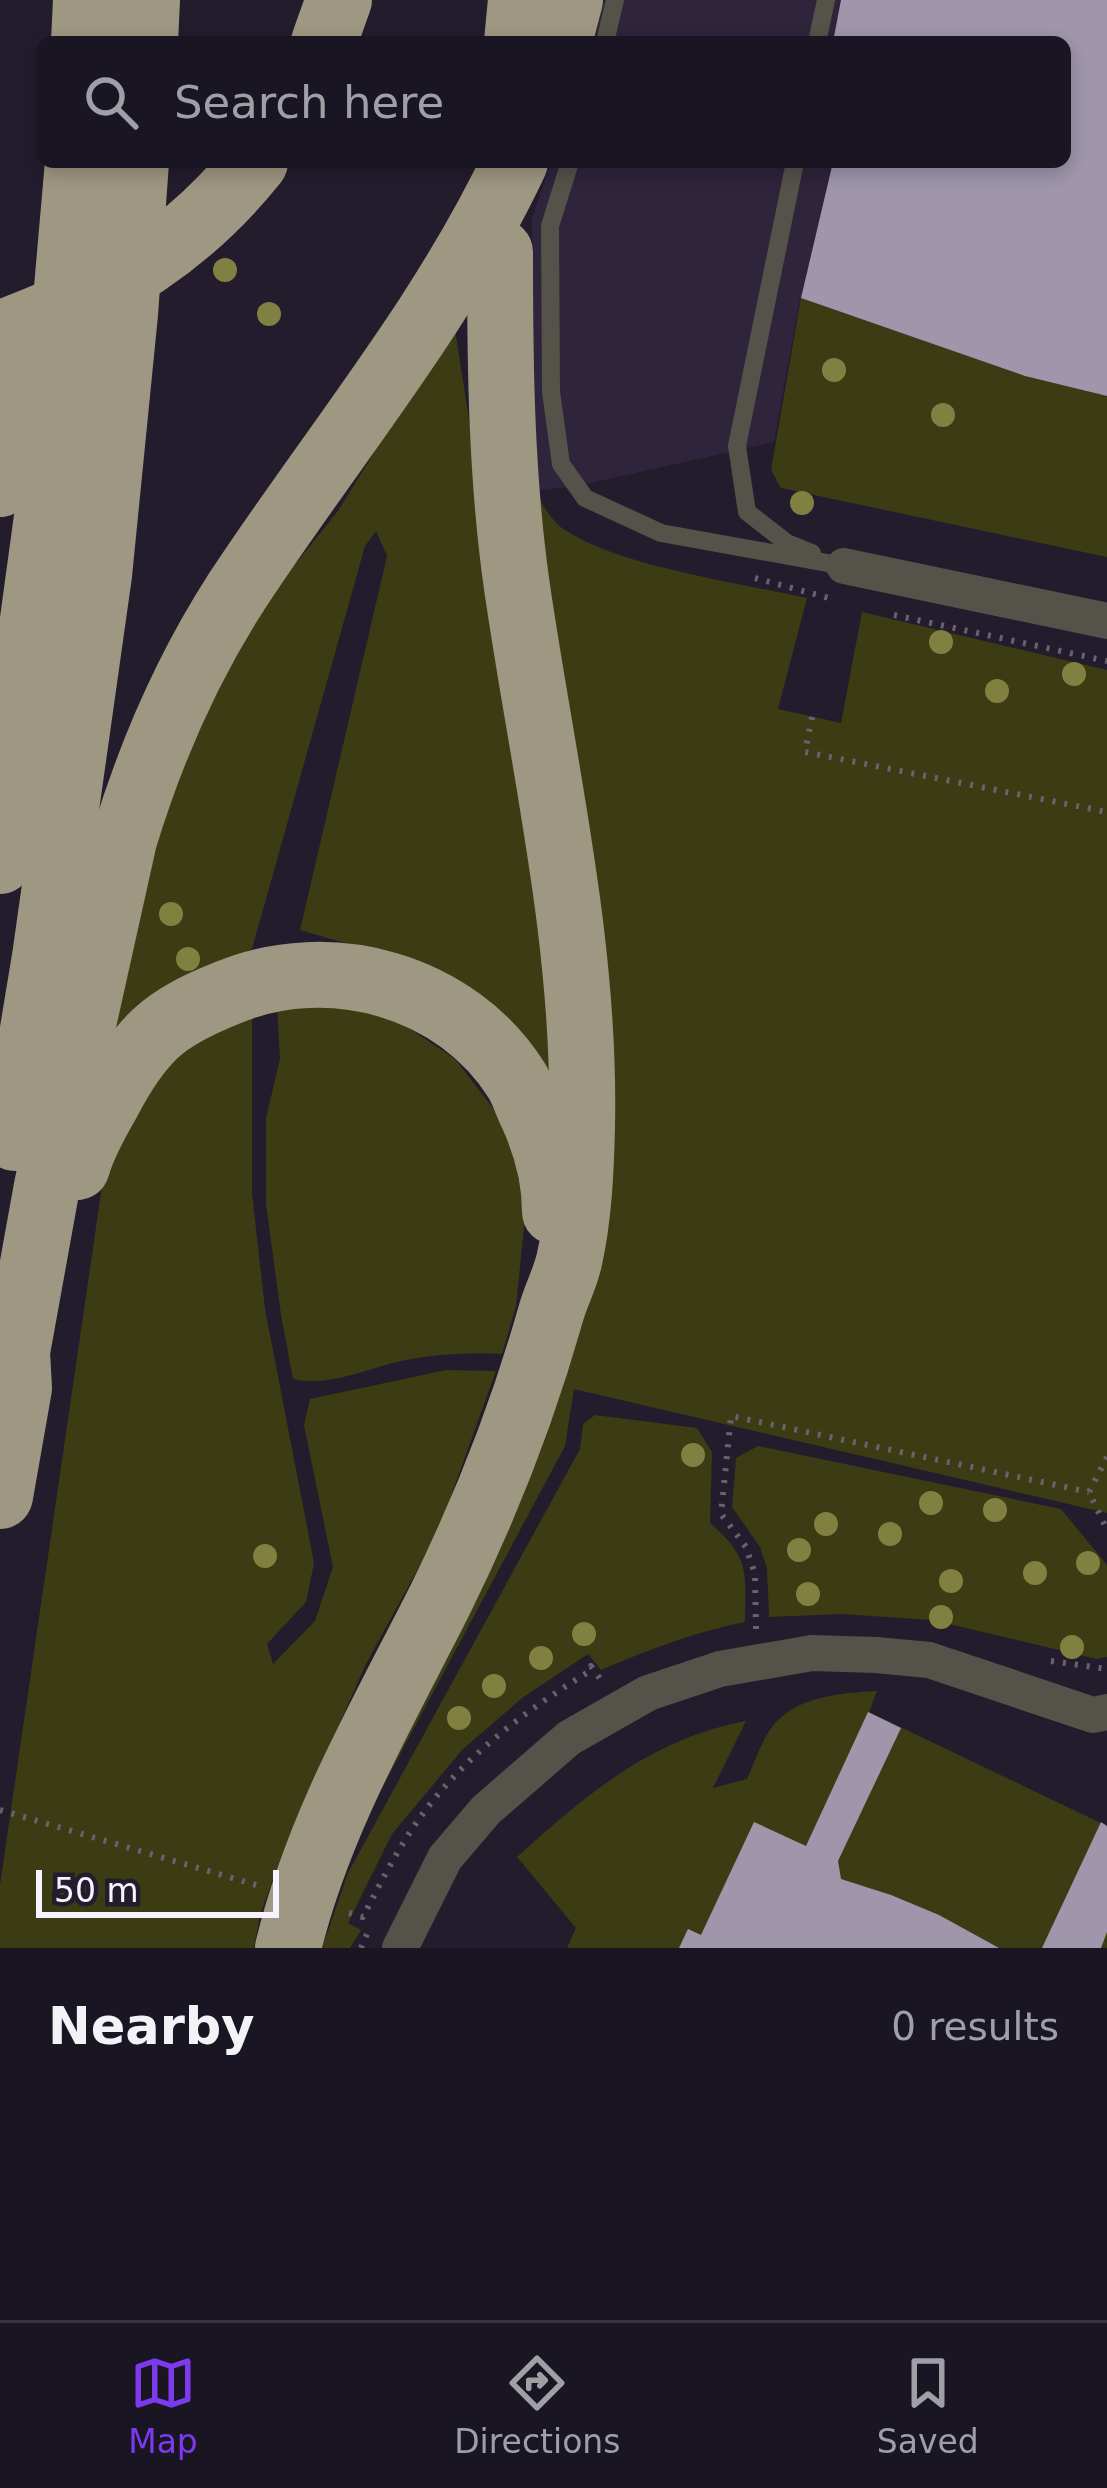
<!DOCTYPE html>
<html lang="en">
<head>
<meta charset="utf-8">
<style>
  body { margin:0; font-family:"DejaVu Sans",sans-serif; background:#231e2a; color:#f1f3f6 }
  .scale { position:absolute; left:36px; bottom:30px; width:243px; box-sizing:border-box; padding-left:12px; border:6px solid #f7f2fe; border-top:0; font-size:33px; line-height:42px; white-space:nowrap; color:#f7f2fe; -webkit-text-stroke:9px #231c2d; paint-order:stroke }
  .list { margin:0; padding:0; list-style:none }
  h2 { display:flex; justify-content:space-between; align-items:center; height:156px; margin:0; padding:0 48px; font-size:51px }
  h2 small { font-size:39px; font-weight:400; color:#9f9fa5 }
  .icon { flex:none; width:66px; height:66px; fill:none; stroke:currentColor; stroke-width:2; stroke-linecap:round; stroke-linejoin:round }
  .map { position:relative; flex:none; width:1107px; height:1948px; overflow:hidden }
  .search { position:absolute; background:#1a1522; box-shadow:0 6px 18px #0003; left:36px; right:36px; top:36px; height:132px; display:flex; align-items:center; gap:30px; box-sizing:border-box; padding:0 42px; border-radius:18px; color:#9f9fa5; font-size:45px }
  .sheet { height:372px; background:#1a1522 }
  nav { display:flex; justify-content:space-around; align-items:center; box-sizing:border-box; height:168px; border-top:3px solid #383440; background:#1a1522; font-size:33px; color:#9f9fa5 }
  nav a { display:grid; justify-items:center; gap:6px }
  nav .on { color:#7c3aed }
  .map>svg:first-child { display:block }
</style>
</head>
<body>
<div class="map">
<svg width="1107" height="1948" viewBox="0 0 1107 1948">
  <rect width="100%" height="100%" fill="#231c2d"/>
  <polygon fill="#2e243b" points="604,0 1107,0 1025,376 800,299 774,442 577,486 534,491 532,219 551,162 1065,162 1065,42 592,42"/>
  <g fill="#3b3c13">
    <polygon points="801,298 1025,376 1107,396 1107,557 781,488 771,470"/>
    <polygon points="454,323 539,870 560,1101 407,961 300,930 387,556 376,531 365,546 252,949 180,983 114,1038 132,930 168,804 203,711 251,619 338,511"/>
    <path d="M534,491C542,503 551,520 562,528C616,566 740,583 807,598L778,709L841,723L862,612L1107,670V1513L574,1389L565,1446L344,1859L567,1352Z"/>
    <path d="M342,1004L391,1016L455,1059L510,1130L525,1217L516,1306L502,1354C470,1352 437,1354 406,1360C370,1367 329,1388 293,1379L281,1315L266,1204V1118L280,1059L277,1006Z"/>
    <polygon points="252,1009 252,1193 265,1309 314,1563 306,1602 267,1644 273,1664 315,1621 333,1567 304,1425 310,1399 446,1370 496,1371 438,1532 366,1664 286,1844 260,1915 254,1948 0,1948 0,1885 106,1159 168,1059"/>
    <path d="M595,1415L697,1428L712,1452L710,1523C751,1559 745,1571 745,1622C694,1632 648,1650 601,1670L588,1654L522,1698L462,1750L392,1834L348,1923L361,1930L350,1948H322L348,1873L580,1449L583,1424Z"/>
    <polygon points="758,1446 1061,1509 1107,1565 1107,1657 1097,1659 932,1620 841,1614 769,1617 767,1568 760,1547 732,1507 736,1458"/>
    <path d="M877,1691L869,1712L1107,1826V1948H567L576,1928L517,1857C587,1794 651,1739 746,1721L713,1788L747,1779C755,1761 761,1742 772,1727C795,1696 842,1693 877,1691Z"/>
  </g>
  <g fill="#9f96ac">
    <polygon points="841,0 1107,0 1107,396 1025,376 801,298 833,162 1065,162 1065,42 833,42"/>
    <polygon points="868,1712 901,1728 838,1861 841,1879 891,1895 939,1915 999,1948 679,1948 688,1929 701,1935 754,1822 806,1846"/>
    <polygon points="1101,1822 1107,1826 1107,1932 1101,1948 1042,1948"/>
  </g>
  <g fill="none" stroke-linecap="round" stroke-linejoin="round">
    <g stroke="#676170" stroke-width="6" stroke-dasharray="3 9" stroke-linecap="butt">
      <polyline points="755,578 829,598"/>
      <polyline points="894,615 1107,661"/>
      <polyline points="812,717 805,752 1107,812"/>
      <polyline points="1107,1457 1089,1492 1107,1530"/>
      <polyline points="756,1629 755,1574 746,1547 721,1514 731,1416 1089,1492"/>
      <polyline points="1051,1661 1107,1669"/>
      <polyline points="0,1810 256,1885"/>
      <path d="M349,1913L363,1917C383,1878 403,1838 431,1803C475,1748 530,1708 590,1671L591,1666L601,1680"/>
      <polyline points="361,1948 367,1934"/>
    </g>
    <g stroke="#545249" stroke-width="18">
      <polyline points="605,42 615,0"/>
      <polyline points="817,42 826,0"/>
      <polyline points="570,162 550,226 551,392 561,464 585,498 661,533 844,566"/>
      <polyline points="795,162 737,446 747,512 787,543 812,553"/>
    </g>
    <g stroke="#545249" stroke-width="36">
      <polyline points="844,566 1107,621"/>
      <polyline points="400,1948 445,1858 486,1810 569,1738 648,1693 720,1669 812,1653 876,1655 929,1660 1093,1715 1107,1712"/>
    </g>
    <g stroke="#9e9781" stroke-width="66">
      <polyline points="84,42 86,0"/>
      <polyline points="145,42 147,0"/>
      <polyline points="324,42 339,0"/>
      <polyline points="517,42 521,0"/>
      <polyline points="559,42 570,0"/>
      <path d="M0,334C32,321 65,309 95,293C157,261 211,217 255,162"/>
      <polyline points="0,484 26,379"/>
      <polyline points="0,861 47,517 78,162"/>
      <polyline points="15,1138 45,957 99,575 125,314 136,162"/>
      <path d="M77,1167C83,1144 97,1121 108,1101C121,1076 135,1053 155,1034C175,1015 202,1003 227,993C329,950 457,985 517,1081C523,1091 527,1104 532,1114C546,1145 555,1178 555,1212"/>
      <path d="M0,1496L19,1388L17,1352L47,1186L124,840C150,754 188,667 237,591C331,448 442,317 515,162"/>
      <path d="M288,1948C318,1824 383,1713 440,1600C486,1507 523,1412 551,1313C556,1295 565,1279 569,1261C579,1218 581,1170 582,1126C586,944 543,766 517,587C501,476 500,363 500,252"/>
    </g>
  </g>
  <g fill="#808041">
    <circle cx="225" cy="270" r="12"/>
    <circle cx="269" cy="314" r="12"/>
    <circle cx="834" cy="370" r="12"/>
    <circle cx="943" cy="415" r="12"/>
    <circle cx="802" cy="503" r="12"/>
    <circle cx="941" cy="642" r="12"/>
    <circle cx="1074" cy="674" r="12"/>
    <circle cx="997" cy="691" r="12"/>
    <circle cx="171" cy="914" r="12"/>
    <circle cx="188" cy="959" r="12"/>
    <circle cx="693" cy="1455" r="12"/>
    <circle cx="931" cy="1503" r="12"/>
    <circle cx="995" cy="1510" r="12"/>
    <circle cx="826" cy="1524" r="12"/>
    <circle cx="890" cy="1534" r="12"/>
    <circle cx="799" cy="1550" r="12"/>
    <circle cx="265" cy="1556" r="12"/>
    <circle cx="1088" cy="1563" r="12"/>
    <circle cx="1035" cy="1573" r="12"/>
    <circle cx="951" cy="1581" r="12"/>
    <circle cx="808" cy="1594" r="12"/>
    <circle cx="941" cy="1617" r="12"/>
    <circle cx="584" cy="1634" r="12"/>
    <circle cx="1072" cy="1647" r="12"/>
    <circle cx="541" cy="1658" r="12"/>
    <circle cx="494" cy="1686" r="12"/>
    <circle cx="459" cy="1718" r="12"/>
  </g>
</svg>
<div class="scale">50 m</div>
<div class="search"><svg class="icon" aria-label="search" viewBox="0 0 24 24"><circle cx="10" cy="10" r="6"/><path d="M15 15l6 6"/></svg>Search here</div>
</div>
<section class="sheet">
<h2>Nearby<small>0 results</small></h2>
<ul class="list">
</ul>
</section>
<nav>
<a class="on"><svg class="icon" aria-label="map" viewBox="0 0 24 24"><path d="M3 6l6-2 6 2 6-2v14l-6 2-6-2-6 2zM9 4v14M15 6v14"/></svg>Map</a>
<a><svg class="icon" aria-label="directions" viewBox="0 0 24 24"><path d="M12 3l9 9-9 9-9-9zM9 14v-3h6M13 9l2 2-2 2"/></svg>Directions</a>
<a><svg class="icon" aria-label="saved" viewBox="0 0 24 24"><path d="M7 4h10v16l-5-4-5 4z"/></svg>Saved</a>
</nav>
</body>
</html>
